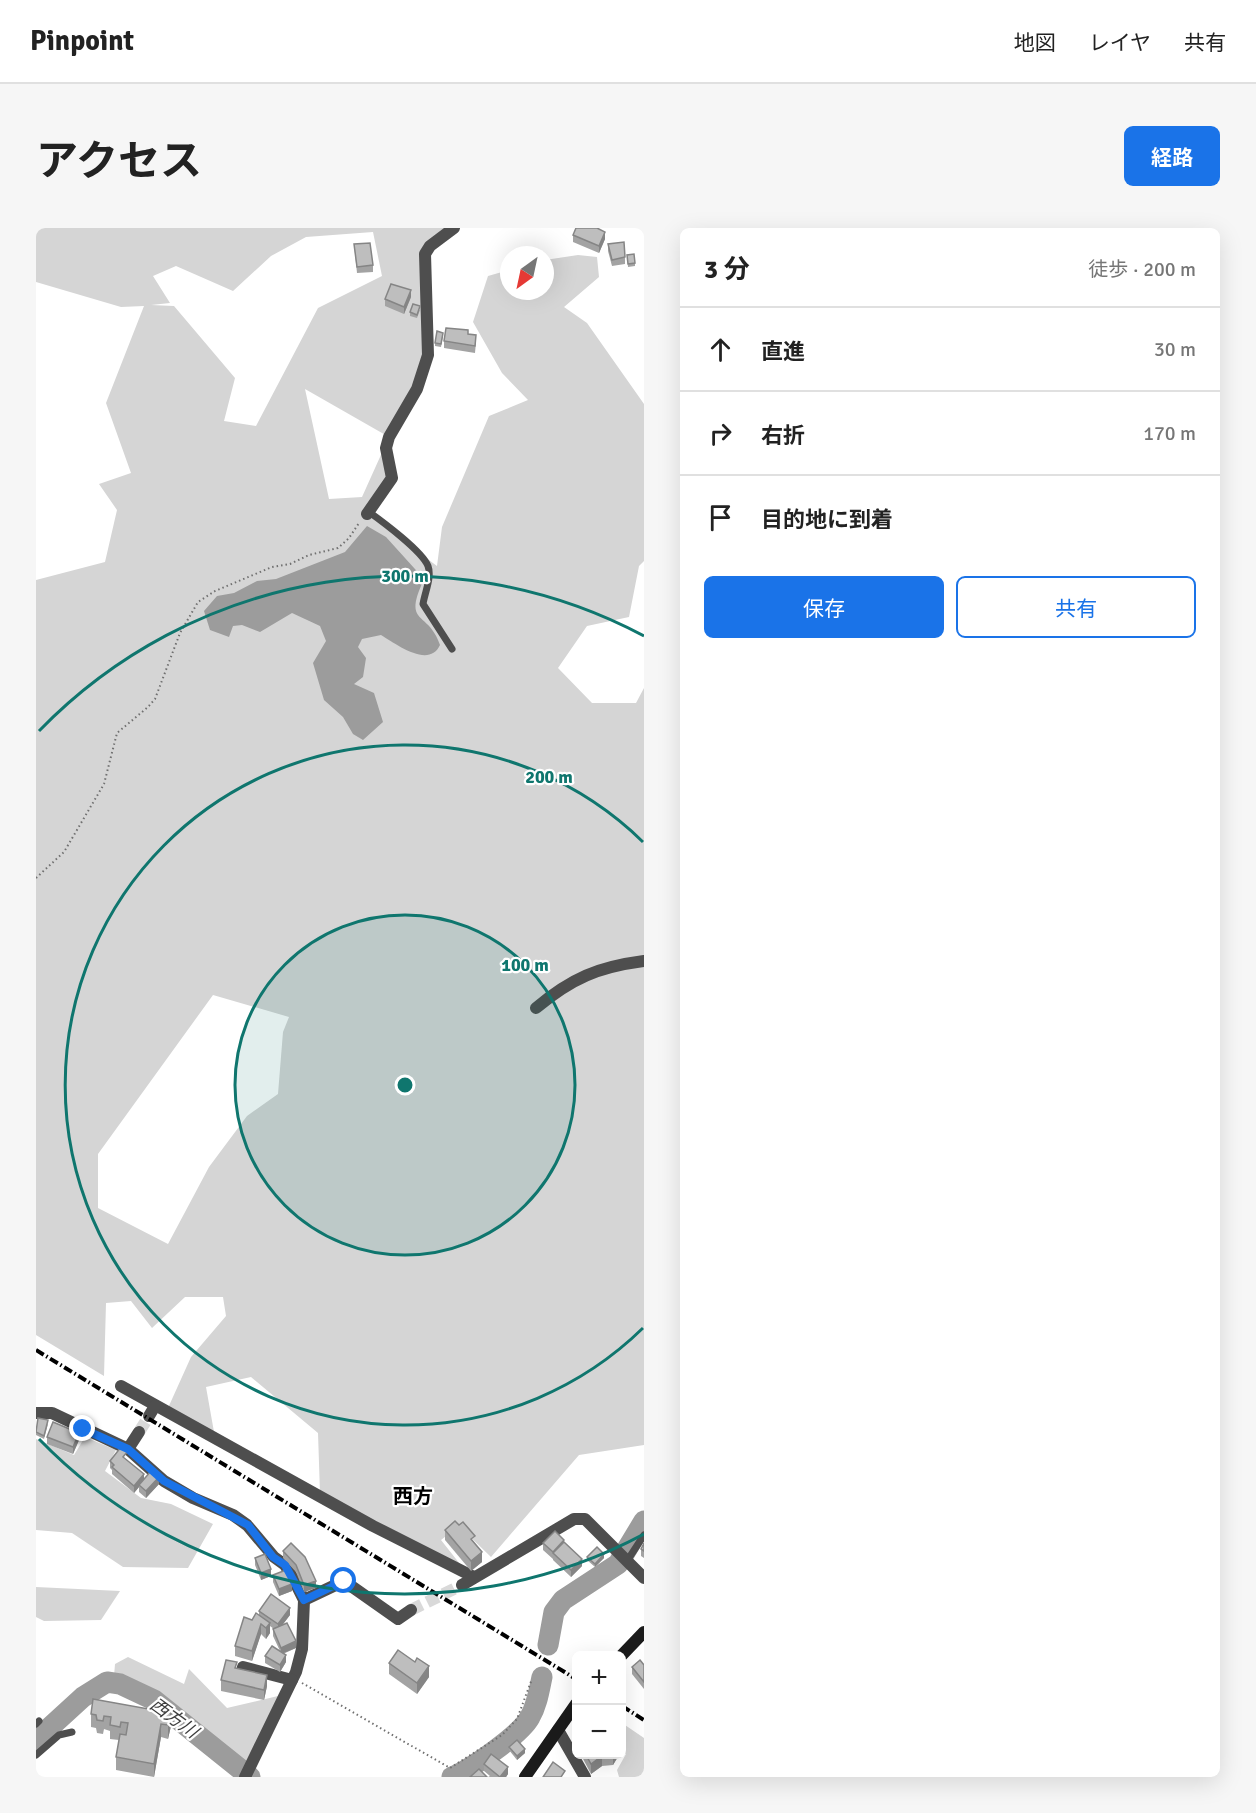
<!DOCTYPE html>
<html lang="ja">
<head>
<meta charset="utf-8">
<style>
  body { margin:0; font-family:Signika,"Noto Sans JP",sans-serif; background:#f6f6f6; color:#222 }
  .controls { position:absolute; right:18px; bottom:18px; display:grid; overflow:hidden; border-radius:9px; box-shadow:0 6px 24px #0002 }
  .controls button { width:54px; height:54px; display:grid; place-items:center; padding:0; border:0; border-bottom:2px solid #e0e0e0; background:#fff; color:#222; font:30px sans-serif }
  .compass { position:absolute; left:464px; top:18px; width:54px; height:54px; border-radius:50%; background:#fff; box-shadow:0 6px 24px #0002; rotate:213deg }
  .stop { position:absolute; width:18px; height:18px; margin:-14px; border:4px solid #1a73e8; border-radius:50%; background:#fff }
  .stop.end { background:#1a73e8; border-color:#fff; box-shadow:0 2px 6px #0008 }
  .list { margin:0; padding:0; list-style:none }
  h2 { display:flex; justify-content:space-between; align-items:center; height:78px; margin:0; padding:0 24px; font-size:26px }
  h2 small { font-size:20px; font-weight:400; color:#767676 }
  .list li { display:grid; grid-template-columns:39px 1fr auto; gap:18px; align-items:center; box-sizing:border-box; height:84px; padding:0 24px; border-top:2px solid #e0e0e0 }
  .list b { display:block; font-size:22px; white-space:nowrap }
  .list em { font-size:20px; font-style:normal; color:#767676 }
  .actions { display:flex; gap:12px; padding:18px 24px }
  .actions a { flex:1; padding:14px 0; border:2px solid #1a73e8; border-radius:9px; text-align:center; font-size:21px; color:#1a73e8 }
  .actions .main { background:#1a73e8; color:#fff }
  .icon { flex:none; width:33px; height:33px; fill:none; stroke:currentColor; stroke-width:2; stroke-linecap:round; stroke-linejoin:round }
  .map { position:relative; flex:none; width:608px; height:1549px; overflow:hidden; border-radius:9px }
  header { display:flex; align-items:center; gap:36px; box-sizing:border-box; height:84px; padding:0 30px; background:#fff; border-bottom:2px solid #e0e0e0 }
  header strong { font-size:28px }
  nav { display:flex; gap:33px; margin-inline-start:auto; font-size:21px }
  .intro { display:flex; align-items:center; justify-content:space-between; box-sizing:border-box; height:144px; padding:0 36px }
  h1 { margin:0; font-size:42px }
  .button { padding:15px 27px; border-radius:9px; background:#1a73e8; color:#fff; font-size:21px; font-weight:700 }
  main { display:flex; gap:36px; padding:0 36px }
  aside { flex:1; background:#fff; border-radius:9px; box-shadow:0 6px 24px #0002 }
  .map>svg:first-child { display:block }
</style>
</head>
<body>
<header>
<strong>Pinpoint</strong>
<nav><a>地図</a><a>レイヤ</a><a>共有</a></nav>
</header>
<div class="intro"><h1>アクセス</h1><a class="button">経路</a></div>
<main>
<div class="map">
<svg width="608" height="1549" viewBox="0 0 608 1549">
  <rect width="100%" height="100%" fill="#fff"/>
  <g fill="#d5d5d5" fill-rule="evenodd">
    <path d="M0,0H423L394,23L392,127L353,209L356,247L331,286L401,338L406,299L453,188L492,172L466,145L437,94L452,48L473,42V63H509V32L542,27L561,29L563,49L528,79L551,95L608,176V333L603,338L593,389L551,398L522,440L556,475H600L608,460V1217L543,1227L455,1329L423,1298L405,1312L431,1345L284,1265L282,1205L215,1149L170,1159L178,1204L132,1180L155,1129L190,1088L187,1069H149L116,1100L95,1073L70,1075L68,1148L0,1107V352L69,334L81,282L63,256L95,245L70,175L108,78L85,79L0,54ZM337,4L346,48L282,80L220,198L188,193L199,150L138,78L115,77L134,75L117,48L140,38L197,63L235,28L270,9ZM269,161L353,209L326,269L293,271ZM177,767L253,789L247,804L242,866L211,888L173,939L132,1016L62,980V926Z"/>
    <polygon points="49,1209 80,1222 69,1243 105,1270 135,1276 177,1296 152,1340 87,1339 36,1305 0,1302 0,1211 38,1227"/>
    <polygon points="0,1359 84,1363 65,1392 8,1393 0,1389"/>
    <polygon points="92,1429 148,1456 153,1441 191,1480 242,1468 211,1536 173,1513 119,1469 78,1448 79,1436"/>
    <polygon points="586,1495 608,1510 608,1549 583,1549 581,1542 590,1526 586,1523"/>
  </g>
  <path fill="#9c9c9c" d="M331,298L350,309L388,351C366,399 392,381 404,417C393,441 360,416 345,407L326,411L322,419L330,430L327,449L318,456L338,465L347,494L327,512L317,506L307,489L288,472L277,435L290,413L284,398L256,385L224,404L206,397L197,398L193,409L174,402L168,383L181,368L198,365L221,353L240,351L309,324Z"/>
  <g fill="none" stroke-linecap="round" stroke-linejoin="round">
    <g stroke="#9c9c9c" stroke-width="21">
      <polyline points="512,1417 518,1384 527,1372 582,1336 608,1293"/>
      <polyline points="0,1512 47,1469 71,1454 84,1456 118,1472 214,1549"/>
      <path d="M416,1549C435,1541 485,1506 494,1489C501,1477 503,1463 506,1449"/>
    </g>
    <g stroke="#d9d9d9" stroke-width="12" stroke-dasharray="12 6" stroke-linecap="butt">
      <polyline points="103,1204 113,1188"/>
      <polyline points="375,1382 426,1357"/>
    </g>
    <g stroke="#707070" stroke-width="2" stroke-dasharray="1.5 3" stroke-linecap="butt">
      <polyline points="0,650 28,624 68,556 81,505 112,479 119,471 144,405 162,374 179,363 236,339 254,336 273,327 302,320 313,310 323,295"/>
      <polyline points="266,1455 414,1540 466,1507 481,1491 496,1451"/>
    </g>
    <g stroke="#4e4e4e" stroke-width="7">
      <path d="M333,284C347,294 386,323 392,338C396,349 389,364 387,376L416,421"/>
      <polyline points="591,1333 608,1307"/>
      <polyline points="0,1496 3,1493"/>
      <polyline points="0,1527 23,1507 36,1504"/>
    </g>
    <g stroke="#4e4e4e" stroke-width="12">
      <polyline points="331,286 356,250 350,220 353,209 381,161 392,127 389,26 394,18 418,0"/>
      <path d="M500,780C536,750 562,739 608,733"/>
      <polyline points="85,1158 337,1298 438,1349"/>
      <polyline points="0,1185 16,1185 92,1221 128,1253 157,1270 197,1287 211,1297 238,1329 249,1337 258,1352 268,1372 266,1421 260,1444 209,1549"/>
      <polyline points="113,1188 119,1178"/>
      <polyline points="92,1221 103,1204"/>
      <polyline points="426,1357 538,1291 549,1291 608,1350"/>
      <polyline points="268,1372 308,1353 362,1391 375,1382"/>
      <polyline points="205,1448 207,1439 256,1452"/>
      <polyline points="522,1502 549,1549"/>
    </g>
    <g stroke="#1b1b1b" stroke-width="12">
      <polyline points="585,1428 608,1404"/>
      <polyline points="489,1549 540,1476"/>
    </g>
    <g stroke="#000" stroke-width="4" stroke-dasharray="9 3 1.5 3" stroke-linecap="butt">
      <polyline points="0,1122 540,1451"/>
      <polyline points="586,1478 608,1492"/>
    </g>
  </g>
  <g fill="#a3a3a3">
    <polygon points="537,7 569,11 563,25 537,14"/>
    <polygon points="318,16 337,37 337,44 321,45"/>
    <polygon points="572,16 589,29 589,36 576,38 572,23"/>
    <polygon points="591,27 599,35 599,38 592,39"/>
    <polygon points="375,69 368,86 349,78 349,71"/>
    <polygon points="384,82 381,90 374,88 374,84"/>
    <polygon points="432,106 440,114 439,125 408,120 408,113"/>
    <polygon points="407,108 405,119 399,118 399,115"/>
    <polygon points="12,1196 8,1211 0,1207 0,1202"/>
    <polygon points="11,1209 43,1212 37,1226 11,1216"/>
    <polygon points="90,1231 108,1251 123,1256 110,1270 103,1264 103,1259 98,1265 76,1246 76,1242 74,1240 74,1233 91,1231"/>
    <polygon points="409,1302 439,1316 446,1334 435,1343 409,1312"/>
    <polygon points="528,1314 546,1338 535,1349 517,1332 517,1330 517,1331 507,1322 507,1315"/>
    <polygon points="608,1315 608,1330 605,1328 605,1321"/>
    <polygon points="247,1323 280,1360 268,1364 260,1344 247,1330"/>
    <polygon points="551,1329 568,1330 559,1339 551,1332"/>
    <polygon points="219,1330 235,1348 225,1352 219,1337"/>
    <polygon points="237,1347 256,1363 243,1368 237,1354"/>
    <polygon points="223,1383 254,1387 246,1397 260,1420 247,1426 250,1434 244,1444 229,1435 229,1428 244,1423 237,1408 237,1401 238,1401 234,1398 234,1405 230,1411 225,1406 216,1433 199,1428 199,1418 216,1392 223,1387"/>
    <polygon points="353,1435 393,1449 381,1466 353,1446"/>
    <polygon points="608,1437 608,1461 596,1446 596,1439"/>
    <polygon points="185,1452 231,1458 228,1472 185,1463"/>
    <polygon points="57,1471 135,1498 132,1511 125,1509 118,1549 80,1542 80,1529 83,1512 74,1511 74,1503 68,1501 67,1506 61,1505 60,1500 55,1499 55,1486"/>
    <polygon points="473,1519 489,1525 481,1532 473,1522"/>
    <polygon points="545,1527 583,1527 577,1537 566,1538 555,1546"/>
    <polygon points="448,1536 472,1546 470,1549 452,1549 454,1548 448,1543"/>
  </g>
  <g fill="#858585">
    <polygon points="569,4 569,11 563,25 563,18"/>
    <polygon points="375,62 375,69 368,86 368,79"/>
    <polygon points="43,1205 43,1212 37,1226 37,1219"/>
    <polygon points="108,1246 108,1253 103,1257 103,1259 98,1265 98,1258"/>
    <polygon points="123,1249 123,1256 110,1270 110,1263"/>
    <polygon points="528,1312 528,1319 517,1325 517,1331 517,1324"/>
    <polygon points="446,1324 446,1334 435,1343 435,1333"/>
    <polygon points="568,1326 568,1330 559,1339 559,1336"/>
    <polygon points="546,1331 546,1338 535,1349 535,1342"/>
    <polygon points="235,1341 235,1348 225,1352 225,1345"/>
    <polygon points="280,1353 280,1360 268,1364 268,1357"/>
    <polygon points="256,1356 256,1363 243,1368 243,1361"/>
    <polygon points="254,1380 254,1387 242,1403 242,1396"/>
    <polygon points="234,1395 234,1405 230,1411 230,1400"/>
    <polygon points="225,1396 225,1406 216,1433 216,1423"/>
    <polygon points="260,1413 260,1420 245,1426 245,1420"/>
    <polygon points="250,1427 250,1434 244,1444 244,1437"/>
    <polygon points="393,1438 393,1449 381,1466 381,1455"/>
    <polygon points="231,1447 231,1458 228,1472 228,1462"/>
    <polygon points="135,1485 135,1498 132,1511 132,1497"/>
    <polygon points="125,1496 125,1509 118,1549 118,1536"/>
    <polygon points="489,1521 489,1525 481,1532 481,1528"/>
    <polygon points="577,1527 583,1527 577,1537"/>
    <polygon points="566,1528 566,1538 555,1546 555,1536"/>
    <polygon points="472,1539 472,1546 470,1549 464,1549"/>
  </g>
  <g fill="#bebebe" stroke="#858585" stroke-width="1.5">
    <polygon points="540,0 561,0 569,4 563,18 537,7"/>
    <polygon points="588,14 589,29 576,32 572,16"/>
    <polygon points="334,15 337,37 321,39 318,16"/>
    <polygon points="598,26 599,35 592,36 591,27"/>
    <polygon points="355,56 375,62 368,79 349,71"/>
    <polygon points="377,76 384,78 381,87 374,84"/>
    <polygon points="410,100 432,102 432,106 440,107 439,118 408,113"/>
    <polygon points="401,103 407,105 405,116 399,115"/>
    <polygon points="2,1190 12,1192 8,1208 0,1204"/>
    <polygon points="17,1194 43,1205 37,1219 11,1209"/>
    <polygon points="85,1219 91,1224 87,1229 108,1246 98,1258 76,1239 78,1237 74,1233"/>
    <polygon points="115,1243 123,1249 110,1263 103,1257"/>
    <polygon points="419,1293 423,1297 427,1294 439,1308 435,1311 446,1324 435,1333 409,1302"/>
    <polygon points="519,1303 528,1312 517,1324 507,1315"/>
    <polygon points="528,1314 546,1331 535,1342 517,1325"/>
    <polygon points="255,1315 269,1329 280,1353 268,1357 260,1337 247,1323"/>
    <polygon points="608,1315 608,1323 605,1321"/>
    <polygon points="561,1319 568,1326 559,1336 551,1329"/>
    <polygon points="229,1326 235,1341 225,1345 219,1330"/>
    <polygon points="250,1342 256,1356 243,1361 237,1347"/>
    <polygon points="235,1366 254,1380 242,1396 223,1383"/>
    <polygon points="220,1385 234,1395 230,1400 225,1396 216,1423 199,1418 208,1389 216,1392"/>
    <polygon points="251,1395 260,1413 245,1420 237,1401"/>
    <polygon points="236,1418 250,1427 244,1437 229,1428"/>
    <polygon points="362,1422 379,1434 381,1430 393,1438 381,1455 353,1435"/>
    <polygon points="190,1432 201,1434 199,1440 231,1447 228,1462 185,1452"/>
    <polygon points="604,1432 608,1437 608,1454 596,1439"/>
    <polygon points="57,1471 135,1485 132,1497 125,1496 118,1536 80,1529 84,1506 90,1507 92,1495 85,1494 84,1499 74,1497 75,1489 68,1488 67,1493 61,1492 60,1487 55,1486"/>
    <polygon points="481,1512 489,1521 481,1528 473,1519"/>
    <polygon points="455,1526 472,1539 464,1549 448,1536"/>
    <polygon points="550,1527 577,1527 566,1528 555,1536"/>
    <polygon points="517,1534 529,1543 525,1549 507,1549"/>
    <polygon points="443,1541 451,1549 434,1549"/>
  </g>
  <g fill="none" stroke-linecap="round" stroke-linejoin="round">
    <polyline stroke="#1a73e8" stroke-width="8" points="47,1201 92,1221 128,1253 212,1297 237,1329 249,1337 268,1372 308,1353"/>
  </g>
  <circle cx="369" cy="857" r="170" fill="#0f766e" fill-opacity=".12"/>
  <g fill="none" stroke="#0f766e" stroke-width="3">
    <circle cx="369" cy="857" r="170"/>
    <path d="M607 1100A340 340 0 1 1 607 614"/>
    <path d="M608 1306A509 509 0 0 1 3 1211M3 503A509 509 0 0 1 608 408"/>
  </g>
  <g text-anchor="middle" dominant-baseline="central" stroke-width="4.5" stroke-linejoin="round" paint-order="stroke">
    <g font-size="18" font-style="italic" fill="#3d3d3d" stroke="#fff">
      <text transform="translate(138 1490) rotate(36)">西方川</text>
    </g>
    <g font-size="20" font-weight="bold" fill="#000" stroke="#fff">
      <text x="377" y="1268">西方</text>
    </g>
  </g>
  <circle cx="369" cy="857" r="9" fill="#0f766e" stroke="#fff" stroke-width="3"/>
  <g font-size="18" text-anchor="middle" font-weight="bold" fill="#0f766e" stroke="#fff" stroke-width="4.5" stroke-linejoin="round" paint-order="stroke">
    <text x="369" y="354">300 m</text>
    <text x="513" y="555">200 m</text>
    <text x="489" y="743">100 m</text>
  </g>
</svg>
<div class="controls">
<button>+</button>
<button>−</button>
</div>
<svg class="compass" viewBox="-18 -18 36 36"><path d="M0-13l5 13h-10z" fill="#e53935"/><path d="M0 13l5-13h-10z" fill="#767676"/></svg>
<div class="stop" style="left:308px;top:1353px"></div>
<div class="stop end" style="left:47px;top:1201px"></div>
</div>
<aside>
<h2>3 分<small>徒歩 · 200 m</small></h2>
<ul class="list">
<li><svg class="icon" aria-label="ahead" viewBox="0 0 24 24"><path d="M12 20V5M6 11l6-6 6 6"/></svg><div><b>直進</b></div><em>30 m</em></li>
<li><svg class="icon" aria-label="right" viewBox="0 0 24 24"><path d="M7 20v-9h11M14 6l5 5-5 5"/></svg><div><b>右折</b></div><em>170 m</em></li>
<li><svg class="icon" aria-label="arrive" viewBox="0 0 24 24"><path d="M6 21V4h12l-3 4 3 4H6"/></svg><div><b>目的地に到着</b></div></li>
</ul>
<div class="actions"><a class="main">保存</a><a>共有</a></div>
</aside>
</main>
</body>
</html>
